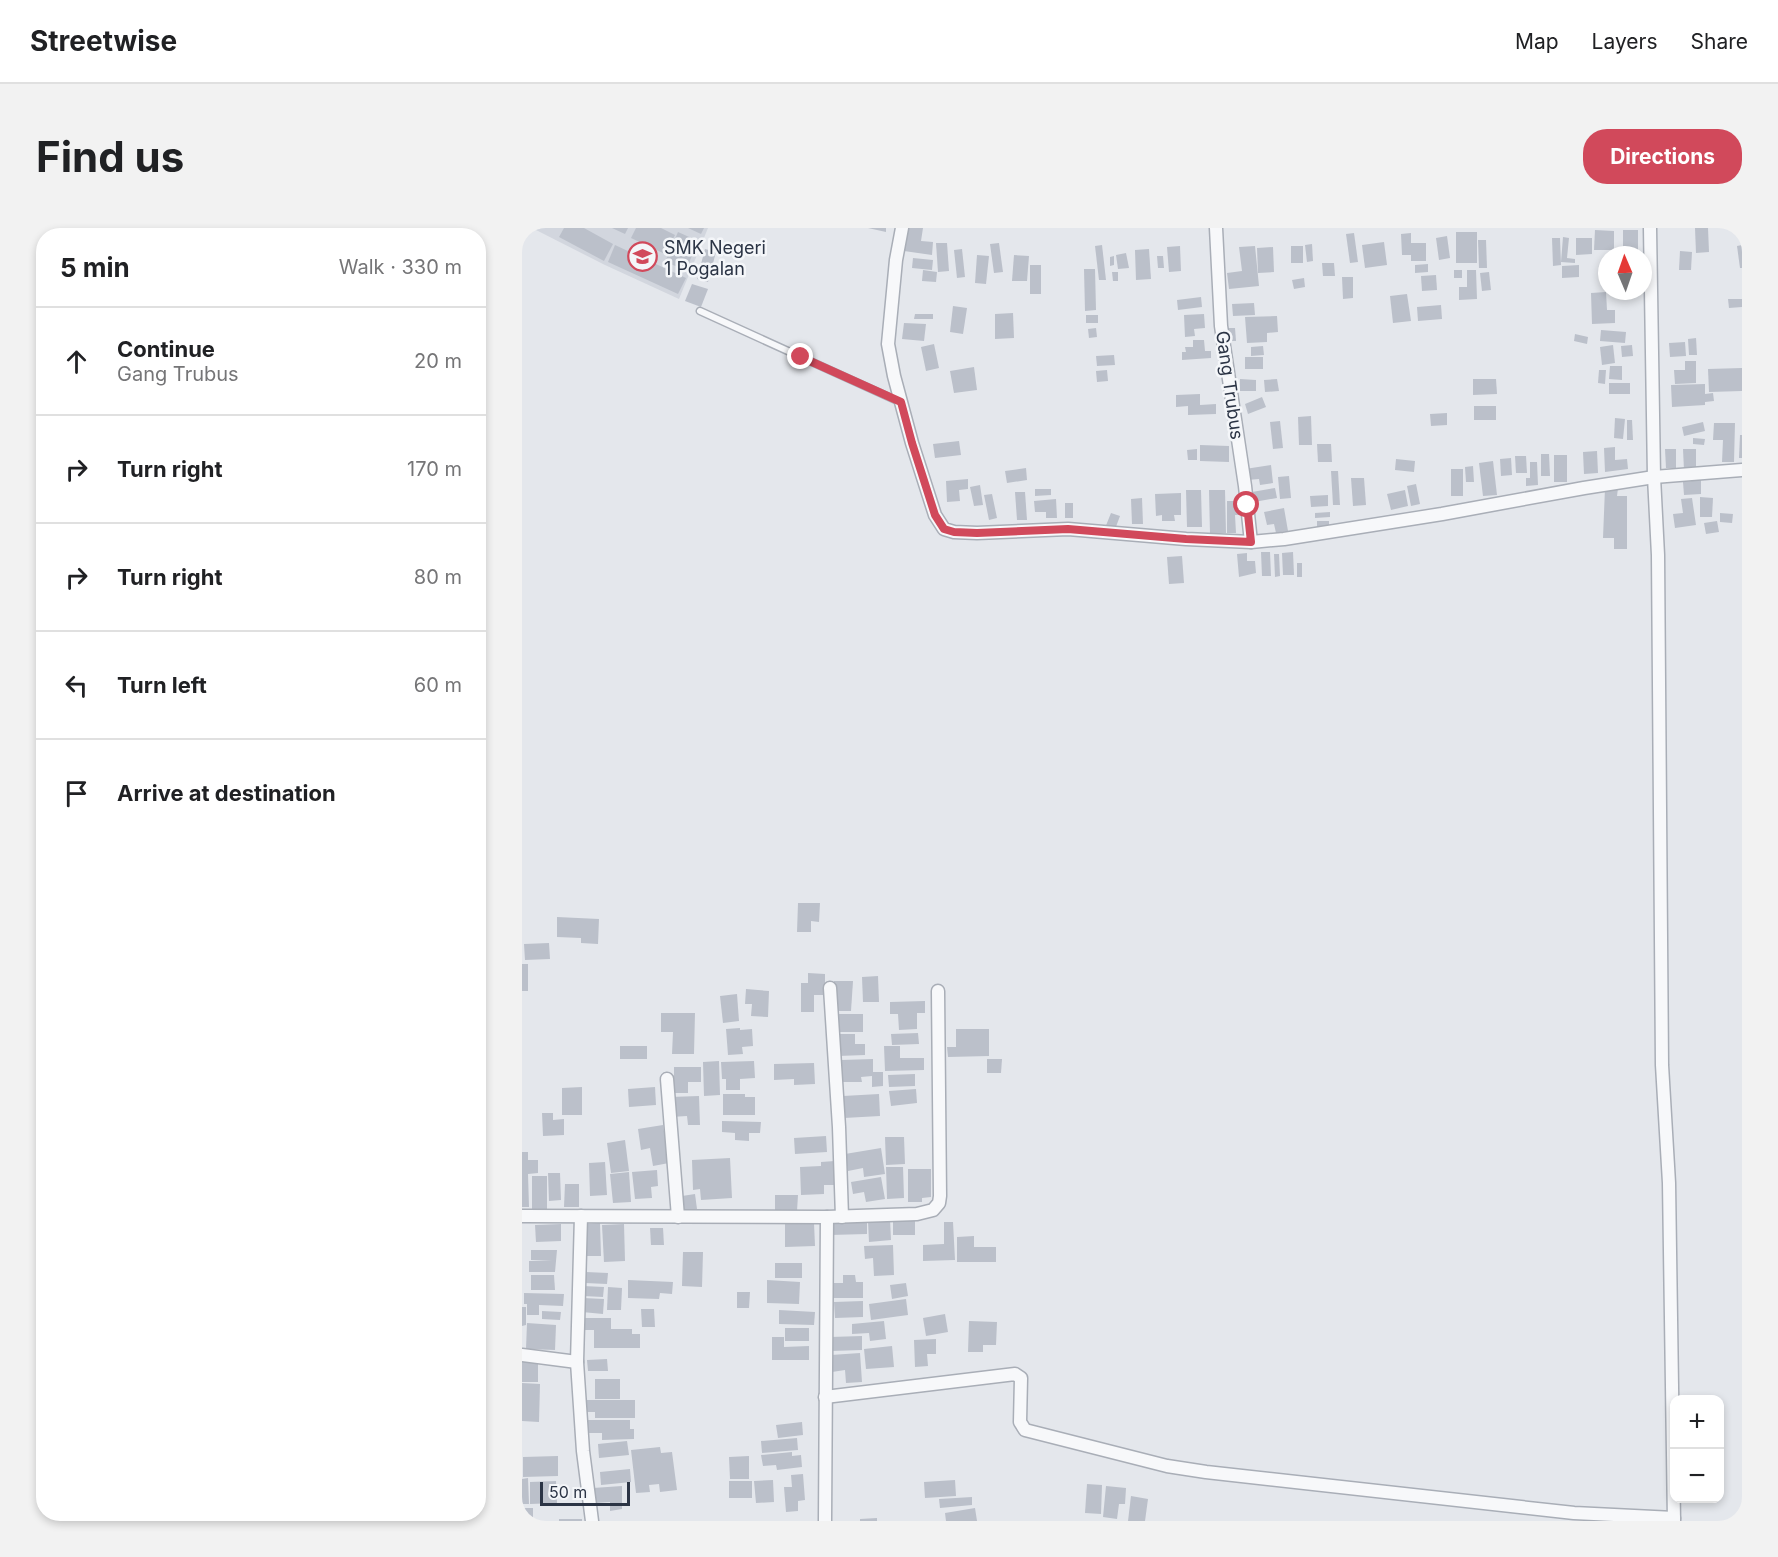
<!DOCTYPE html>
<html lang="en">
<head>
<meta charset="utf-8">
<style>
  body { margin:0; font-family:Inter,sans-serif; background:#f2f2f2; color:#202124 }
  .controls { position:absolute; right:18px; bottom:18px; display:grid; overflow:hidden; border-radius:12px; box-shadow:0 3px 9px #0003 }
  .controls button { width:54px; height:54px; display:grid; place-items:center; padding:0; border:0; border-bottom:2px solid #e0e0e0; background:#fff; color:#202124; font:30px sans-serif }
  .compass { position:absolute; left:1076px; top:18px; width:54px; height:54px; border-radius:50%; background:#fff; box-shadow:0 3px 9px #0003; rotate:358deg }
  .scale { position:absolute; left:18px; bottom:15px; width:90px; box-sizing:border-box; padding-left:6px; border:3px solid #2b3445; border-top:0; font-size:16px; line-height:21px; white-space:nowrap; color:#2b3445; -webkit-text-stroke:4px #f4f6f9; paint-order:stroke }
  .stop { position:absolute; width:18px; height:18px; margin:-14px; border:4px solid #d1495b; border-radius:50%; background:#fff }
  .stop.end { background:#d1495b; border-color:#fff; box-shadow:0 2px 6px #0008 }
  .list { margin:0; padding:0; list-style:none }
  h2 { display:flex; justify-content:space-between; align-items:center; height:78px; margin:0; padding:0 24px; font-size:26px }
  h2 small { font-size:20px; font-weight:400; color:#757577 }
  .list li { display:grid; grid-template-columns:39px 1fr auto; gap:18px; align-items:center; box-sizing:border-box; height:108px; padding:0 24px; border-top:2px solid #e0e0e0 }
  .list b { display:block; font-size:22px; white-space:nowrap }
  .list p { margin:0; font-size:20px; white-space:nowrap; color:#757577 }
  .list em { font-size:20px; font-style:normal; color:#757577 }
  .icon { flex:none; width:33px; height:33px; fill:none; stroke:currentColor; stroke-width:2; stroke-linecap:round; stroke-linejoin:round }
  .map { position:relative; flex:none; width:1220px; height:1293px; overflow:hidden; border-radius:24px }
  header { display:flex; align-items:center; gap:36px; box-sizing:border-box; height:84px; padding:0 30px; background:#fff; border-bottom:2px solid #e0e0e0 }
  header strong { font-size:28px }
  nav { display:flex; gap:33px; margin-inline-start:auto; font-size:21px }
  .intro { display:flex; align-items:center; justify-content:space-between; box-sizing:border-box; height:144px; padding:0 36px }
  h1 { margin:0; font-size:42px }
  .button { padding:15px 27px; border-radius:24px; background:#d1495b; color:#fff; font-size:21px; font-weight:700 }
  main { display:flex; gap:36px; padding:0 36px }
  aside { flex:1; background:#fff; border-radius:24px; box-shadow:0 3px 9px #0003 }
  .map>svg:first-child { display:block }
</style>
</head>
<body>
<header>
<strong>Streetwise</strong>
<nav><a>Map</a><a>Layers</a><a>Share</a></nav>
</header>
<div class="intro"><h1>Find us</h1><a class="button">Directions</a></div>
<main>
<aside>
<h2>5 min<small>Walk · 330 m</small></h2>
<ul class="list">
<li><svg class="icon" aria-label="ahead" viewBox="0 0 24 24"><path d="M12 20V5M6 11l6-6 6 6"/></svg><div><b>Continue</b><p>Gang Trubus</p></div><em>20 m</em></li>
<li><svg class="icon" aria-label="right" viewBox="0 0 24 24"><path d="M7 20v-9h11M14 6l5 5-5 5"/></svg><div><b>Turn right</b></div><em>170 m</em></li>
<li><svg class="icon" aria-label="right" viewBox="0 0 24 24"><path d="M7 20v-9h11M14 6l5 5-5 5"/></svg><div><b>Turn right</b></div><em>80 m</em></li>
<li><svg class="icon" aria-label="left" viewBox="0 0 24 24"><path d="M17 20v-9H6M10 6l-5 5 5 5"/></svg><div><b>Turn left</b></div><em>60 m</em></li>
<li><svg class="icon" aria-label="arrive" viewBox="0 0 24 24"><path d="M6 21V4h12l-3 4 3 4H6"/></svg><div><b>Arrive at destination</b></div></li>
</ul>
</aside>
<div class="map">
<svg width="1220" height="1293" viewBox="0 0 1220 1293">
  <rect width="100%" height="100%" fill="#e4e7ec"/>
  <polygon fill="#d2d6de" points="15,0 186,0 157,71 83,37 14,2"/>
  <g fill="#bbc0ca">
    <polygon points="42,0 62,0 91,16 82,33 37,9"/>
    <polygon points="90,0 106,0 103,6"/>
    <polygon points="114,0 139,0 153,7 143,26 109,10"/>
    <polygon points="166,0 182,0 179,6"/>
    <polygon points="346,0 364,0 364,4"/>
    <polygon points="385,0 401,0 399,13 411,14 410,27 382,23"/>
    <polygon points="1173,0 1186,0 1187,24 1174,25"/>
    <polygon points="1073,2 1092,3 1092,22 1072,22"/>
    <rect x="1101" y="2" width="15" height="24"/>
    <polygon points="156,4 176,13 164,42 143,34"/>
    <rect x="934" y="4" width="21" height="31"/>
    <polygon points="832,5 836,34 828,35 824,6"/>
    <polygon points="889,5 889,15 904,15 904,33 889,33 889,27 880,27 879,6"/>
    <polygon points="925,8 928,30 917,32 914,10"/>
    <polygon points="1041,9 1047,10 1045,30 1053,31 1053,35 1039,34"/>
    <polygon points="1030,10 1038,10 1039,37 1031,38"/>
    <polygon points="1054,10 1070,10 1070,26 1054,27"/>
    <polygon points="956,12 964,12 965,40 957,40"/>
    <polygon points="862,14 865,37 843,40 840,17"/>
    <polygon points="414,15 425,15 427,43 416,44"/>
    <polygon points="477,15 481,44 472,45 468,16"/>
    <polygon points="790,16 791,33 785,34 783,17"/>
    <polygon points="93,17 164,50 156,66 86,34"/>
    <polygon points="580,17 584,52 577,52 573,18"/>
    <polygon points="1220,17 1220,40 1218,40 1215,18"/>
    <polygon points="658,18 659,43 647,44 645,19"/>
    <polygon points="733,18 737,58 707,61 705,45 720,43 717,19"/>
    <rect x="769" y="18" width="12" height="17"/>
    <polygon points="751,19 752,44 736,45 735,20"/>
    <polygon points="183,21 194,24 186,54 175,51"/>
    <polygon points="440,21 443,49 435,50 432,22"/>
    <polygon points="627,21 629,51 614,52 613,22"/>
    <polygon points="1158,23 1170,24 1169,42 1157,42"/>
    <polygon points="604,25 607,40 596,41 594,27"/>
    <polygon points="455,27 467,28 464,56 453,55"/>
    <polygon points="492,27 507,28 505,53 490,53"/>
    <polygon points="592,28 592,37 588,38 588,29"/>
    <polygon points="635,28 641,28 642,40 636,40"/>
    <polygon points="391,30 411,32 410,42 390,40"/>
    <polygon points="800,35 812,35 813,48 801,48"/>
    <polygon points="906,36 906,44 893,45 893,37"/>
    <rect x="508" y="37" width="11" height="29"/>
    <polygon points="1057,37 1057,49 1040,50 1040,38"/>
    <polygon points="562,41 573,41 574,82 563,83"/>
    <polygon points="401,42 415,44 414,54 400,53"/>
    <rect x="932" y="42" width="8" height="8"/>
    <polygon points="945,42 954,42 955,71 937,72 937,59 945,59"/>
    <polygon points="590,44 596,44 596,53 591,53"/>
    <polygon points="967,44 969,62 960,63 958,45"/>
    <polygon points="914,47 915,62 900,63 899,48"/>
    <polygon points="820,49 831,49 831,70 821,71"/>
    <polygon points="782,50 783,59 772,61 770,52"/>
    <polygon points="170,56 186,61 179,79 163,73"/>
    <polygon points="1084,64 1085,82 1093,82 1093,95 1070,96 1069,65"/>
    <polygon points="885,66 889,93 871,95 868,68"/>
    <polygon points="679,69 680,79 656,82 655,72"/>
    <polygon points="1206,71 1220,71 1220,79 1207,80"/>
    <polygon points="732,75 733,87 711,88 710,76"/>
    <polygon points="919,77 920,91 896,93 895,79"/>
    <polygon points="431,78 445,80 441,106 428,104"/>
    <polygon points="491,85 492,110 473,111 473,86"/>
    <polygon points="393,86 411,86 411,91 392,91"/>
    <polygon points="682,86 683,100 672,101 673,108 663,109 662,87"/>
    <rect x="564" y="87" width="12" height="8"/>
    <polygon points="755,88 756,104 745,105 745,114 725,115 723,89"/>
    <polygon points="382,95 404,96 402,113 380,111"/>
    <polygon points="574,100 575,109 567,110 566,101"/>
    <polygon points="703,100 713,100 714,113 703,113"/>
    <polygon points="1079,102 1104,104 1103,115 1078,113"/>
    <polygon points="1053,106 1066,109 1065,116 1052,113"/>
    <polygon points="1174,110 1175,127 1167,127 1166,111"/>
    <polygon points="671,112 682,112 683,123 689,123 689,130 660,132 660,124 664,124 663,119 671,119"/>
    <polygon points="1163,114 1164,128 1148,129 1147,115"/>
    <polygon points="412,116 417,140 404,143 399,119"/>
    <polygon points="1091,117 1093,135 1080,137 1078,119"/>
    <polygon points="1110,117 1111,128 1100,129 1099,118"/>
    <polygon points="741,118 742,127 729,128 729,119"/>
    <polygon points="592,127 593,137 575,138 574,128"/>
    <rect x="723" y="129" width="18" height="12"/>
    <polygon points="1163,133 1174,133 1174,155 1153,156 1152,142 1163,142"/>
    <polygon points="1088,138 1100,138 1100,152 1087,151"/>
    <polygon points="452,139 455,162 432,165 428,143"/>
    <polygon points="1220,140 1220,163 1187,164 1186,141"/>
    <polygon points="585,142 586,153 575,154 574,143"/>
    <polygon points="1077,142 1084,142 1083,156 1076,155"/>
    <polygon points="718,151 734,152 734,163 718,163"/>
    <polygon points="755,151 757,163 743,164 742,152"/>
    <polygon points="951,151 974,151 975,166 951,167"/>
    <rect x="1087" y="155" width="21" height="11"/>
    <polygon points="1183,156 1183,166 1191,165 1192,173 1183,174 1183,177 1150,179 1149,157"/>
    <polygon points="678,166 678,177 694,176 694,186 666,187 666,178 654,179 654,167"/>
    <polygon points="740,169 744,179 726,186 723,176"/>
    <rect x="952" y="178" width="22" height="14"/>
    <polygon points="925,185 925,197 909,198 908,186"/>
    <polygon points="789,188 790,217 777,217 776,189"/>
    <polygon points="1093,190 1103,191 1101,211 1092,210"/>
    <polygon points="1105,192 1110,192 1111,212 1105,212"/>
    <polygon points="758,193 761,220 751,221 748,194"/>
    <polygon points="1181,194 1183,203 1162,208 1160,199"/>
    <polygon points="1192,195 1213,195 1212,234 1200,234 1201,212 1191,212"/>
    <polygon points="1218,207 1220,207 1220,230 1217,230"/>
    <polygon points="1171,210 1183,211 1182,217 1171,216"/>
    <polygon points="437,213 439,227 413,230 411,216"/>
    <polygon points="795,216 809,216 810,234 796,234"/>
    <polygon points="678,217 707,218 707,234 678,233"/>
    <polygon points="1093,219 1093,232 1105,231 1106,241 1083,244 1082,220"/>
    <polygon points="675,221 675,232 666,232 665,222"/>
    <polygon points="1143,221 1154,221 1154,240 1144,240"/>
    <polygon points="1161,221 1174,221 1174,241 1162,242"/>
    <polygon points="1075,223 1076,245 1062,246 1061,224"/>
    <polygon points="1019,226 1027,226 1028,248 1019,248"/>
    <rect x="1032" y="227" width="13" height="27"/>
    <polygon points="993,228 1004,228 1005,245 994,245"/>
    <polygon points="989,230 990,247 979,248 978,231"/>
    <polygon points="874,231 893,233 892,244 873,242"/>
    <polygon points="971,233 975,267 961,268 957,235"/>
    <polygon points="1008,234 1015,234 1016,257 1004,258 1004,250 1008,250"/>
    <polygon points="749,237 751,255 738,257 737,251 725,252 723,241"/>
    <polygon points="951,238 952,254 944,254 943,239"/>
    <polygon points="504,240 505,252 485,255 483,243"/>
    <rect x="929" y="241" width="12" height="27"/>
    <polygon points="809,243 816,243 818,277 811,277"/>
    <polygon points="767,248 769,270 758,271 756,249"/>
    <polygon points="829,250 842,250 844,277 831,278"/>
    <polygon points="446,251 446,261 437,262 438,273 425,274 424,253"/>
    <polygon points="1179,252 1179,266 1162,267 1161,254"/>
    <polygon points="894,256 898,276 889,278 885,258"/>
    <polygon points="458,257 461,277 452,278 448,259"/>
    <polygon points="753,260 755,270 732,274 730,264"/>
    <polygon points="1083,260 1096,260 1095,268 1105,268 1105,321 1092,321 1092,310 1081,310"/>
    <polygon points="513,261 529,261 529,267 513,268"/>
    <polygon points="664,262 679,262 680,299 665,299"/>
    <polygon points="687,262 703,262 704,305 688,306"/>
    <polygon points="883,262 886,278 869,282 865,266"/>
    <polygon points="493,264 503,264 505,292 495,292"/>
    <polygon points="659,265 659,287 652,287 653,293 640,293 640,287 634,288 633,266"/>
    <polygon points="470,266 475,290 467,292 462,267"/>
    <polygon points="806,267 806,278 789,279 788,268"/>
    <polygon points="1178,269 1191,270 1190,289 1178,289"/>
    <polygon points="620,270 621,296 610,296 609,271"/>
    <polygon points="1170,270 1174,297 1153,300 1151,286 1161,285 1159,271"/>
    <polygon points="534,271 535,290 524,290 524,284 513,284 512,273"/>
    <polygon points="705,273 718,273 718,287 713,287 714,305 705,305"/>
    <rect x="543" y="275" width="8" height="15"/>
    <polygon points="762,280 766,303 754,305 752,296 745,297 742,284"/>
    <polygon points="808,284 808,289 793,290 793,285"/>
    <polygon points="589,285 598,288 592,304 583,300"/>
    <polygon points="1198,285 1211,286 1210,295 1198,294"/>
    <rect x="795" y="293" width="12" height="7"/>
    <polygon points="1195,293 1197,304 1184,306 1182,295"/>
    <polygon points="739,324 748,324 749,348 740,348"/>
    <polygon points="771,324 772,347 761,347 760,325"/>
    <polygon points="725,325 725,333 733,333 734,345 717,349 715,326"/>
    <polygon points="752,326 757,326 758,348 753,349"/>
    <polygon points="660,328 662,355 647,356 645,329"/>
    <rect x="775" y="335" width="5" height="14"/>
    <polygon points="276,675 298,675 297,694 289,693 289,704 275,704"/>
    <polygon points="35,689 77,691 76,716 59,715 59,710 35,709"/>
    <polygon points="27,715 28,731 3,732 2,716"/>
    <rect x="0" y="736" width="6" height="27"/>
    <polygon points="286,745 303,746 303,767 292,767 292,784 279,784 279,755 286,755"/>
    <polygon points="356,748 357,774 341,774 340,749"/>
    <polygon points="312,753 331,753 329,783 311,783"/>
    <polygon points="224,761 247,763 246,789 229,788 230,776 223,776"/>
    <polygon points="215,766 217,793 201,795 198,768"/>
    <polygon points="403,773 403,785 395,785 395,801 377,802 376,786 368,786 368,774"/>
    <polygon points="139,785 173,785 172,826 150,826 151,804 139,804"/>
    <rect x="317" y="786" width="24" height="18"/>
    <polygon points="218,800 218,802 230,801 231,818 220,819 221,826 206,827 204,801"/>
    <polygon points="434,801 467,801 467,828 426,829 425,819 434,819"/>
    <polygon points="396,805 397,816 370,817 369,806"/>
    <polygon points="316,806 333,806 333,816 343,816 343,827 316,828"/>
    <rect x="98" y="818" width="27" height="13"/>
    <polygon points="362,818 378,818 378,830 402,830 402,842 363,843"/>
    <polygon points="351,831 351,844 361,844 361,858 350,859 350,848 339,849 340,854 319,854 319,832"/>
    <polygon points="465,831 480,831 479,845 465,845"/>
    <polygon points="197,833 198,867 182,868 181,834"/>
    <polygon points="232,833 233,850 218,851 218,862 204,862 204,851 200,851 199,834"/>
    <polygon points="292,835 293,856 272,857 272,851 252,852 252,836"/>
    <polygon points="152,839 179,839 179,854 166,854 166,865 152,865"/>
    <polygon points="393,846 393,858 367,859 366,847"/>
    <polygon points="60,859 60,887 40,887 40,860"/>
    <polygon points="133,859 134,877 107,879 106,861"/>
    <polygon points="394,861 395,875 369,878 367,863"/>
    <polygon points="201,866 223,866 223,869 233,869 233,887 201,887"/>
    <polygon points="357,866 358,888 322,890 321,868"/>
    <polygon points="177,868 178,897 166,897 165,888 149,889 148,869"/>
    <polygon points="20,885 31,885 31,892 42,891 42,907 21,908"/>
    <polygon points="200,893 239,894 238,905 227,905 227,913 213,912 213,905 200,904"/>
    <polygon points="141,897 147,935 131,938 128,920 119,922 116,901"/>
    <polygon points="304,908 305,924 273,926 272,910"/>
    <polygon points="363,909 382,909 383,936 364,937"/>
    <polygon points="103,912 107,943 89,945 85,915"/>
    <polygon points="359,920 363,946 342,949 341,940 326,943 323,926"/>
    <polygon points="0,924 6,924 6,932 16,932 16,945 6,946 7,979 0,979"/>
    <polygon points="208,930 210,970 179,972 178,961 171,962 170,932"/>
    <polygon points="313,933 314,957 302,957 302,966 279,967 278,939 299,938 299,934"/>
    <polygon points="83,934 85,967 68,968 67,935"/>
    <polygon points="364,939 381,939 382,970 365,971"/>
    <polygon points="386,941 409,941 409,969 400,970 400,974 386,974"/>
    <polygon points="135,942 136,958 129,959 130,970 113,971 110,944"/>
    <polygon points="107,944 109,974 91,975 88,946"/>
    <polygon points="26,945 38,945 39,972 27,973"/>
    <rect x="10" y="948" width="15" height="33"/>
    <polygon points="359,949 363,971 344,974 342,964 331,966 329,954"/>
    <polygon points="43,956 57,956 57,979 42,979"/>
    <polygon points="173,966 175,981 162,982 160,968"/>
    <polygon points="253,967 276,967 275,983 253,983"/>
    <polygon points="345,991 345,1006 308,1007 308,992"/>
    <polygon points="368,991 369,1012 347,1014 346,993"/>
    <polygon points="393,991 393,1007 371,1007 371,992"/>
    <polygon points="422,994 431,994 433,1032 401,1033 401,1017 422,1016"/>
    <polygon points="78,995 79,1028 64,1028 63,996"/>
    <polygon points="292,995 293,1018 263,1019 263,996"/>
    <polygon points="39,996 39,1013 14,1014 13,997"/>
    <polygon points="102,996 103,1033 82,1034 80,997"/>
    <polygon points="128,1000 141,1000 142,1017 129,1017"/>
    <polygon points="452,1008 452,1019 474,1019 474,1034 435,1034 435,1009"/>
    <polygon points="371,1017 372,1047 352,1048 351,1030 343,1031 342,1018"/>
    <polygon points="9,1022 35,1022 33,1044 7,1044 7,1033 30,1033 9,1032"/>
    <polygon points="161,1024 181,1024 180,1059 160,1058"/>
    <rect x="253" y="1035" width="27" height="15"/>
    <polygon points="64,1044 86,1045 85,1056 63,1055"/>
    <polygon points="9,1047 32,1047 33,1062 9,1062"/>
    <polygon points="321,1047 333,1047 334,1054 341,1054 341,1070 311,1070 311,1055 321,1055"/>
    <polygon points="106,1052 151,1054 150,1066 138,1065 137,1071 106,1070"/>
    <polygon points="245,1052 278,1054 277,1076 245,1075"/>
    <polygon points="384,1055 386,1068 370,1071 368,1057"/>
    <polygon points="61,1058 82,1059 81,1069 61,1068"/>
    <polygon points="86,1059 100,1060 99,1082 85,1082"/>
    <polygon points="215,1064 228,1064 227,1080 215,1080"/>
    <polygon points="2,1065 42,1066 41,1078 17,1077 17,1087 5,1087 5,1076 2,1076"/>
    <polygon points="61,1070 82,1071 81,1086 60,1084"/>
    <polygon points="384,1071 386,1087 349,1092 347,1076"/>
    <polygon points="341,1073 341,1089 313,1090 312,1074"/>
    <polygon points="0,1079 4,1079 4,1097 0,1098"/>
    <polygon points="119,1081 132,1081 133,1099 120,1099"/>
    <polygon points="257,1082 293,1084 292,1097 257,1096"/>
    <polygon points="20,1083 39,1084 38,1092 20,1091"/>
    <polygon points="423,1086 426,1104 404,1108 401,1090"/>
    <polygon points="59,1090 89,1090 89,1101 110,1101 110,1106 118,1106 118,1120 72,1120 72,1102 59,1102"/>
    <polygon points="362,1093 364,1111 348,1113 347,1105 330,1106 330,1096"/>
    <polygon points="447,1093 475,1094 474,1117 461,1117 461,1124 446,1124"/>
    <polygon points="5,1095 34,1097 33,1122 4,1121"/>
    <rect x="263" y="1100" width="24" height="13"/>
    <polygon points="340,1108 340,1122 309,1123 308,1109"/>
    <polygon points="250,1109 262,1109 262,1119 287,1118 287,1132 250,1132"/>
    <polygon points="414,1111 414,1126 405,1126 406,1138 393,1139 392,1112"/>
    <polygon points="370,1118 372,1139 344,1141 342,1121"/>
    <polygon points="338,1125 340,1154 324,1155 323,1142 310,1144 309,1127"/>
    <rect x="0" y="1130" width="16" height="24"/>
    <polygon points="85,1131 86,1143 66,1143 65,1132"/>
    <rect x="73" y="1151" width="25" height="20"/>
    <polygon points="0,1155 18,1156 17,1194 0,1193"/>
    <polygon points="60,1172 113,1172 113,1190 73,1190 73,1184 60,1184"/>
    <polygon points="63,1192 108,1192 108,1201 112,1201 112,1211 80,1212 80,1205 64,1205"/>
    <polygon points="280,1194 281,1207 256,1210 254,1197"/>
    <polygon points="275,1210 276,1222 240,1225 239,1213"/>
    <polygon points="105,1213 107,1227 77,1230 76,1216"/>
    <polygon points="138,1219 139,1225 150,1224 155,1262 138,1264 137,1256 127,1257 128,1264 114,1265 109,1222"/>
    <polygon points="270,1224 270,1228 279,1227 280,1239 255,1242 254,1237 241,1238 239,1227"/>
    <polygon points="36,1228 36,1248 1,1249 1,1229"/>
    <polygon points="227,1228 227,1251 208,1251 207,1229"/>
    <polygon points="108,1241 109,1254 79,1257 78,1244"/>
    <polygon points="281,1246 283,1272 276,1273 276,1283 264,1284 262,1259 270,1259 269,1247"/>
    <polygon points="6,1250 7,1276 0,1276 0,1251"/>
    <polygon points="251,1252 252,1274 234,1275 232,1253"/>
    <polygon points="433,1252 434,1268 403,1270 402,1254"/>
    <polygon points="34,1253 35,1275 8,1276 8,1254"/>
    <rect x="207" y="1253" width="23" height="17"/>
    <polygon points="565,1256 580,1257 579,1286 563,1285"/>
    <polygon points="100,1258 100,1281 88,1283 88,1274 73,1275 71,1260"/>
    <polygon points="584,1258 604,1260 603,1276 597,1276 595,1291 581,1289"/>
    <polygon points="609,1268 626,1271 623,1293 606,1293"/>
    <polygon points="450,1269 450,1277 418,1280 417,1271"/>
    <rect x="0" y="1280" width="11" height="13"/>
    <polygon points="453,1280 455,1293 424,1293 423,1285"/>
    <polygon points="355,1290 355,1293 338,1293 338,1291"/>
    <rect x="37" y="1291" width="23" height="2"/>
  </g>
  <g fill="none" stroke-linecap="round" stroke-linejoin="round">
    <defs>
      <polyline id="lane" points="178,83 378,174"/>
      <g id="street">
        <polyline points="380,0 374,32 366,116 372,148 390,215 413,287 422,301 432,304 455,305 546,301 664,311 729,314 762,311 920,286 1062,260 1132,249 1220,242"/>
        <polyline points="694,0 699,98 723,258 729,314"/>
        <polyline points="1128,0 1132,249 1136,327 1140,837 1147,955 1152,1293"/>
        <polyline points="308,760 317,899 320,989"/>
        <polyline points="145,851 156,989"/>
        <polyline points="0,988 305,989 395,986 411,982 417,975 418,968 416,763"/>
        <polyline points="59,988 55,1134 61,1223 70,1293"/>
        <polyline points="0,1127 55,1134"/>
        <polyline points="303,1169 493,1146 499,1150 498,1194 503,1202 645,1238 684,1244 1052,1285 1152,1290"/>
        <polyline points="303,1293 305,989"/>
      </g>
    </defs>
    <use href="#lane" stroke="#a9aeb7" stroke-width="9"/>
    <use href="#street" stroke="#a9aeb7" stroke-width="15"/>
    <use href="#lane" stroke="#f7f8fa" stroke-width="6"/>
    <use href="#street" stroke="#f7f8fa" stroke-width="12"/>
  </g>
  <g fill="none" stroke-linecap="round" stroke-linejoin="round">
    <polyline stroke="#d1495b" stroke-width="8" points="279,129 379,174 390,215 413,287 422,301 432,304 455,305 546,301 664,311 729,314 725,277"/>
  </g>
  <defs>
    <symbol id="school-ring" viewBox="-11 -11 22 22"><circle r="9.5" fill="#f4f6f9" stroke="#d1495b" stroke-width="1.5"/><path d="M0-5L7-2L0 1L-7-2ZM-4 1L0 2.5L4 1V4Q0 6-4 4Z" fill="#d1495b"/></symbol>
  </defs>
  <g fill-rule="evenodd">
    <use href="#school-ring" x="104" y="12" width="33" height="33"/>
  </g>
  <g text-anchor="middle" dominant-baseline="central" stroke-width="5" stroke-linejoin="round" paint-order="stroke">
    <g font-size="18" fill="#2b3445" stroke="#f4f6f9" text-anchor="start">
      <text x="142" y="19">SMK Negeri<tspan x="142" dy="21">1 Pogalan</tspan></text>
    </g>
    <g font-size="18" fill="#2b3445" stroke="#f4f6f9">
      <text transform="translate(708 157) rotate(82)">Gang Trubus</text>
    </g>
  </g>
</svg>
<div class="controls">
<button>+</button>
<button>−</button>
</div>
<svg class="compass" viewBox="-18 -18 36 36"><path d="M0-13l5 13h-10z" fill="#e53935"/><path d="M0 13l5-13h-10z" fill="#757577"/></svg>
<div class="scale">50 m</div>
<div class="stop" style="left:725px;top:277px"></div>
<div class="stop end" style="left:279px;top:129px"></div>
</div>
</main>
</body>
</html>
